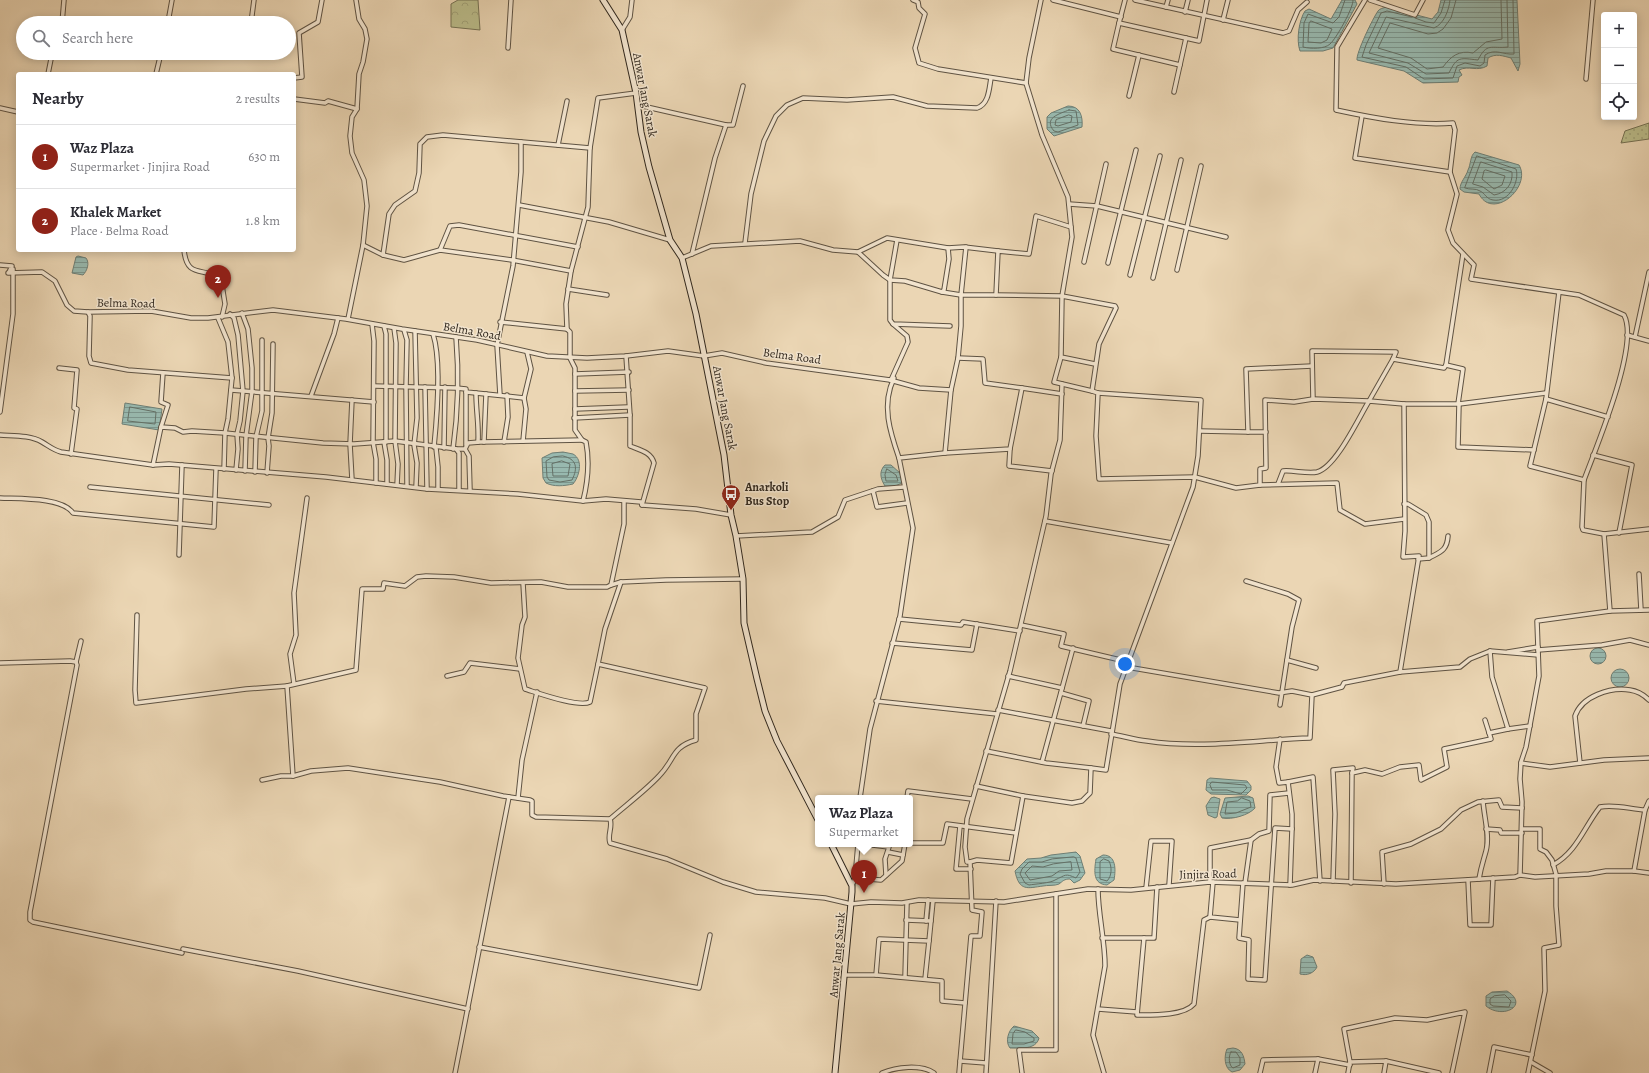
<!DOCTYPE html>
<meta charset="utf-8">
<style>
body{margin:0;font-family:Alegreya,serif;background:#f2f2f3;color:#2b2b33}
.controls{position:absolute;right:12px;top:12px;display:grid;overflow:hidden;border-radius:4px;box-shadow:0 2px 10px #0003}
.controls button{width:36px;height:36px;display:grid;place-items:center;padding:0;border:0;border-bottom:1px solid #e1e1e2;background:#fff;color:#2b2b33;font:20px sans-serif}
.you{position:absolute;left:1125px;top:664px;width:14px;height:14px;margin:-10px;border:3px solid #fff;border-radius:50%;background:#1a73e8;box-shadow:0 0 0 6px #1a73e833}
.badge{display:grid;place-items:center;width:26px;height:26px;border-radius:50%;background:#8f2418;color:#fff;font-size:13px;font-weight:700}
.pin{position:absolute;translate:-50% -33px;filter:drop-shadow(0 1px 2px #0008)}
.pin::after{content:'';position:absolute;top:21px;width:14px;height:12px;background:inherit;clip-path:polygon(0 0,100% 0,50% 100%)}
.popup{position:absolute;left:815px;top:795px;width:98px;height:52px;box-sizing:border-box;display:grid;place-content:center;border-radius:4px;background:#fff;filter:drop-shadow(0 1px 3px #0005);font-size:13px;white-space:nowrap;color:#7c7c81}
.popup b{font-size:15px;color:#2b2b33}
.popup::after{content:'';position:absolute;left:50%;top:100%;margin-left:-8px;border:8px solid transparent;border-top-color:#fff}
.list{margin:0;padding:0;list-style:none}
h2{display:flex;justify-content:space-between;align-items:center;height:52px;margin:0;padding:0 16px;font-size:17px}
h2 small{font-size:13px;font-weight:400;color:#7c7c81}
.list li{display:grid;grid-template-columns:26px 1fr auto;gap:12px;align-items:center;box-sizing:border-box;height:64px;padding:0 16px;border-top:1px solid #e1e1e2}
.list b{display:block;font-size:15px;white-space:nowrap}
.list p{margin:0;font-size:13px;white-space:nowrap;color:#7c7c81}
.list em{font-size:13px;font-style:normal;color:#7c7c81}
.icon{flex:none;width:22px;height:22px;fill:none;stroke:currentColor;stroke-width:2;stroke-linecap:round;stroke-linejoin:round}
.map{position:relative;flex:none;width:1649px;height:1073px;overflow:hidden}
.search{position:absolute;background:#fff;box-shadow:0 2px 10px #0003;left:16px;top:16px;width:280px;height:44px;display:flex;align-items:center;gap:10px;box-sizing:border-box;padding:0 14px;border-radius:22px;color:#7c7c81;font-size:15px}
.panel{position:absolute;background:#fff;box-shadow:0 2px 10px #0003;left:16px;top:72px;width:280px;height:180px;border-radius:4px}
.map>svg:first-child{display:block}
.grass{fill:url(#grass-dots);stroke:#767254}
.park{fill:url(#park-crowns);stroke:#767254}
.water{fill:url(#water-rules);stroke:#6e7f75}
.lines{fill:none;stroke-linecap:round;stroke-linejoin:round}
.shore{stroke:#647066;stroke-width:1}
.street-casing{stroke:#5f5343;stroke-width:5.5}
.secondary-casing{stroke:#30271d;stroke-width:7}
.street{stroke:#f2e4ce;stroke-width:3.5}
.secondary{stroke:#f2e4ce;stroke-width:5}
.labels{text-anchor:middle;stroke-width:3;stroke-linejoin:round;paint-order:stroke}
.street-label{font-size:12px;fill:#30271d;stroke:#f2e4ce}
.poi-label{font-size:12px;font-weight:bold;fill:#30271d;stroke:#f2e4ce;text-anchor:start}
</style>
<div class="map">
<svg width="1649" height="1073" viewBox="0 0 1649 1073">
<defs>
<pattern id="grass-dots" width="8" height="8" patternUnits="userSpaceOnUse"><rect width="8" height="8" fill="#bbbd8b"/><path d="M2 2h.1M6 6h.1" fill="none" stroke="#a1a278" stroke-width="1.8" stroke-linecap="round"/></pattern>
<pattern id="park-crowns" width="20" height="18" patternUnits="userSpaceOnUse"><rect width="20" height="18" fill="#bbbd8b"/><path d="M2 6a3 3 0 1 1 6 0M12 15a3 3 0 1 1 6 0" fill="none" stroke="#a1a278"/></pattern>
<pattern id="water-rules" width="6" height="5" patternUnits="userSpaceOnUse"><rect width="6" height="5" fill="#98b9af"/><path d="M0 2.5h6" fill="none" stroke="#7c968e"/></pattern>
</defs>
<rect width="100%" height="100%" fill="#ebd6b4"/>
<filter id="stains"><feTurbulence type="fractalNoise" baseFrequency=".005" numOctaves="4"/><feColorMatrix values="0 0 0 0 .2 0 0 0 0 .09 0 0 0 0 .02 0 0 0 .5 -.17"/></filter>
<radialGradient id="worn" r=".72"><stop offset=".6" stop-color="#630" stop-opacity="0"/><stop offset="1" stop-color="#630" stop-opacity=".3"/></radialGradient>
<!-- grass -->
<path class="grass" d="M1649,123V139L1621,143L1625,131Z"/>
<!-- park -->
<path class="park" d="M458,0H478L480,30L451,27V4Z"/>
<!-- water -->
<g class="water">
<path d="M1342,0H1355L1357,4L1333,48L1323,51H1300C1296,40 1299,20 1305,11L1309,9L1331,19Z"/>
<path d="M1441,0H1517L1520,64L1518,71L1511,58C1503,56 1496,53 1488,58L1487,66C1477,72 1469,65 1459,70L1462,75L1459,77L1458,82L1423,83L1404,71L1357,60C1356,53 1373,18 1378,11C1379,9 1383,8 1386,7L1432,19L1438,12Z"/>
<path d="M1068,106C1080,106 1083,116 1082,127L1054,136L1047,129V117L1051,113Z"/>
<path d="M1475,152L1519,165C1532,187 1493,221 1479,194L1464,192L1460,189C1460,182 1466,177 1468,170C1471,164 1470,156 1475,152Z"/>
<path d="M78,256L86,258C90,263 87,271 83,275L72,273L76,257Z"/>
<path d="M125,403L162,409L159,430L122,424Z"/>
<path d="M563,452C566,453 570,453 573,454C584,460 579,477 573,484C564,486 554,487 546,483L543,478L542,458L552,453Z"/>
<path d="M885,465H891L900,473L902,483L895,486H885C880,478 879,471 885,465Z"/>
<circle cx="1598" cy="656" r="8"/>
<circle cx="1620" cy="678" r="9"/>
<path d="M1210,778L1247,781L1251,786V790L1246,795L1211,794L1206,790L1207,780Z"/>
<path d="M1248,796L1253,798L1255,808C1249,815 1232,820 1222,818L1220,814L1225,798Z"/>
<path d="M1214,797L1220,799L1217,817L1215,818L1208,815L1206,806L1211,798Z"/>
<path d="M1076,852L1080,856L1085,873L1080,880L1074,883L1070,879C1064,879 1063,881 1059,884C1055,886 1047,885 1043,886C1028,888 1019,892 1015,871L1027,859L1041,858L1051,855Z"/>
<path d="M1103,855C1116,855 1116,869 1114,880L1107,885C1093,884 1094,872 1096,859Z"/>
<path d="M1307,955L1313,957L1317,967C1314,973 1307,976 1300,974L1301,959Z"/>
<path d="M1507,991C1530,1005 1503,1020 1486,1006V996L1492,992Z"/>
<path d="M1014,1026L1032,1031L1039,1038C1036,1050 1020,1048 1010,1048C1005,1042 1008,1031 1014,1026Z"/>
<path d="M1233,1048C1242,1049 1244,1056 1245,1064L1240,1070L1232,1072C1224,1068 1224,1056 1227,1049Z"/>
</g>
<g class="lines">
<!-- shore -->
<g class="shore">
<path d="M1345,0L1339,17L1333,23L1308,14L1304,23L1303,47C1311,49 1325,49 1330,44C1336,39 1354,7 1353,0"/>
<path d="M1450,0C1449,10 1444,24 1434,28L1386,17L1369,53L1408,63L1426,74L1449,73C1457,56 1460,58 1478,60C1487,42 1491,49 1508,47L1507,0"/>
<path d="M1456,0L1451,18L1443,29L1437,33L1428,34L1390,23L1378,48L1411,58L1427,69L1443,67C1451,56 1459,50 1473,53L1486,42L1502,39L1501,0"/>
<path d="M1412,17L1387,11L1381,13L1366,45L1362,57L1406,67L1424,79L1453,78L1457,66L1465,63L1480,66L1484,63L1485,55C1495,48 1503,55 1514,54L1513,0"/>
<path d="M1415,18L1426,22L1434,23L1441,13L1445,0"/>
<path d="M1311,21L1332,29L1327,40L1321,43L1308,42L1309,24Z"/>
<path d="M1069,110L1076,111L1078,125L1058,132L1054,131C1043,118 1059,114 1069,110Z"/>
<path d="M1069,115L1072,116L1071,122L1058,126L1055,125L1056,120Z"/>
<path d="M1477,156L1516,169C1520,181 1509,203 1493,200C1486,199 1485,193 1480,191C1476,188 1470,190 1465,188Z"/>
<path d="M1481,162L1512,172C1513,184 1506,193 1494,195L1483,187L1473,184Z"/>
<path d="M1486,170L1505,176L1502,185L1494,189L1482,179L1484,171Z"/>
<path d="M130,407L156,412L155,424L128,421Z"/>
<path d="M563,456C577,459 578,468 572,480L560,482L549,480L547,477L546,461L553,457Z"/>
<path d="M562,461L570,464L568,476H553L552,464Z"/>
<path d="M887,469L896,475L898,481H886L885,475Z"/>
<path d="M1212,782L1245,785L1247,788L1241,794L1227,790H1212L1210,785Z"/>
<path d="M1242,798L1250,801L1251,807L1236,813L1225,814L1227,802L1237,801Z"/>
<path d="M1074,857L1076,858L1080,872L1076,878C1065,873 1066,875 1055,880C1051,883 1035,884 1029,885L1025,883L1020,874L1022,869L1029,862H1042L1052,859Z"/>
<path d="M1104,859L1109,861C1112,867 1112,876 1107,881L1100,879V862Z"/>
<path d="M1071,862L1072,870L1059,871L1052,876L1030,880L1025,873L1032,866L1043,867L1053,864Z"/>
<path d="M1505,995L1511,1001L1509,1007L1493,1006L1490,1004V999L1494,996Z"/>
<path d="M1016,1030L1025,1032L1034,1038V1041L1024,1044H1012L1013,1034Z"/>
<path d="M1231,1052H1236L1240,1058V1065L1233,1068C1229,1066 1228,1056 1231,1052Z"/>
</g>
<defs>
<g id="street">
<path d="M913,0L918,2L919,8L925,14L915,48L919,63L938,69L1026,83"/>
<path d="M1053,0L1121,17"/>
<path d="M1125,0L1119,23L1199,41L1207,0"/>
<path d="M1135,0L1283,33L1289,31L1298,10L1307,2"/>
<path d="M1365,0L1337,47L1336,110C1373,118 1415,126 1453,123L1455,130L1450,172L1457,194L1448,230L1453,243L1474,265L1471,279L1579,295L1624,315C1640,345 1596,447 1584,480L1530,466L1546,399L1608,417"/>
<path d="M1370,0L1415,15L1423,0"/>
<path d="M1166,7L1168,0"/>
<path d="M1185,12L1188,0"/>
<path d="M1223,20L1228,0"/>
<path d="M168,21L200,23"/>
<path d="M168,22L172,0"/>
<path d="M62,23L64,0"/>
<path d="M251,23L254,0"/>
<path d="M1119,23L1113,49L1180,65"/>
<path d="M622,30L630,17L632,0"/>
<path d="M508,48L511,0"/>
<path d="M91,53H98"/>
<path d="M48,74L51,59L56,53"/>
<path d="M156,74L161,53"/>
<path d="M294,78L302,77L299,33L318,22L322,0"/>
<path d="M1586,79L1593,0"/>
<path d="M1174,92L1186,38"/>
<path d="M1129,96L1139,55"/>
<path d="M294,99L325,103L328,101L357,109"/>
<path d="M638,105L726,125"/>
<path d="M0,108L18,112"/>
<path d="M1362,116L1355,158L1450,172"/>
<path d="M558,145L567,101"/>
<path d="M1069,204L1097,206L1226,237"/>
<path d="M519,205L609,222L670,240"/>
<path d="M897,240L890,280V320L893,324L950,326"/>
<path d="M745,243L751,194L764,141L776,116L787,105L803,98L847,100L893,97L927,106L977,108C989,104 989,89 991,78"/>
<path d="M363,245L383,255L389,214L395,205L415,191L419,173L420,144L427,137L443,135L590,148"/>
<path d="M184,250C187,280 204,266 221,279L225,304L222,317"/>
<path d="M440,250L450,226L459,225L578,247"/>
<path d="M858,252L887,238L948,248L964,247L998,251"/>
<path d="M692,254L715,158L726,125H733L743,86"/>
<path d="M383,255L404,260L440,250L512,260L571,271"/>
<path d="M682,258L711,246L800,241L833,250L858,252L883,275L890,280L905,281L942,292L944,290L949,259L948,248"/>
<path d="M1084,262L1106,164"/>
<path d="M1108,263L1136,150"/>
<path d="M0,265L12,266L10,270"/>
<path d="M1177,270L1201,166"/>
<path d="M8,273L42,272L55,281L67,305L74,311L88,312L151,311L191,318H208L273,310L346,319L402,329L477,340L547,356L587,358L626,356L668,351L704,356L722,353L766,363L890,380L919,388L951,390"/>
<path d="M1130,275L1160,156"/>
<path d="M1153,278L1181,160"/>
<path d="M568,289L607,295"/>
<path d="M942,292L961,295H996L998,251L1029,254L1036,216L1071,227L1068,197L1042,135L1026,83L1029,58L1041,0"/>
<path d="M996,295L1062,296L1072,237L1071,227"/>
<path d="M88,312L90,316L89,356L91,363L128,370L232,378"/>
<path d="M242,313L248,329L252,368V391L246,436L245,471"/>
<path d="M230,314L234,318L238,335L243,391L240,421L237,434L238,449L236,470"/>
<path d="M218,318L228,342L232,378L228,419L225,433L224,469"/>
<path d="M348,319L363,245L367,206L364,180L352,153L350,136L352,117L357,109L359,74L363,62L367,39L365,29L359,19L356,0"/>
<path d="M500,322L567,329"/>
<path d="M372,324L374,341L373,442L376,459V483"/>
<path d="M384,326L386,334V442"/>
<path d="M394,328L396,343L395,441L398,464L397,485"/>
<path d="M404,330L407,340L406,387"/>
<path d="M415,331L417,418L414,445L417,463L416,487"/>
<path d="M433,334C442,362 437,417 434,447"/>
<path d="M1627,335L1649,341"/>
<path d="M1635,337L1649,272"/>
<path d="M626,356L630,415V446C640,450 651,452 654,463L642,505"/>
<path d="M1061,357L1054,382L1092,391"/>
<path d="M1095,364L1061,357L1062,296L1115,306L1116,308L1099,344L1092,391L1098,393L1096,436L1099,479L1195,477L1236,488L1260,485V469L1266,468L1265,400L1294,402L1313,399L1369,401L1393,359L1444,368L1446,365L1463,254"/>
<path d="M59,368L77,370L74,408L77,409L71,454"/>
<path d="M575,374L629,372"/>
<path d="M890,380L894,378C881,405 890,432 899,458"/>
<path d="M891,380L908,342L907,336L893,324"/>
<path d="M374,386L456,388L466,389V392L524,398"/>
<path d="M406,387L407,486"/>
<path d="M425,387L427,489"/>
<path d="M1022,388L1062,394"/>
<path d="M231,390L374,402"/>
<path d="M575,391L629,390"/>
<path d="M476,393C476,411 479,424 478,442"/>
<path d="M500,395L497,345L513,266L521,172V142"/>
<path d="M311,396L334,334L338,318"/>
<path d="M1313,399L1312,351L1396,352L1393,359"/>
<path d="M1546,399L1559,292"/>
<path d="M352,400L350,444L352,480"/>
<path d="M1459,404L1458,447L1534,450"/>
<path d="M1459,404L1546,393"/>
<path d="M575,409L628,407"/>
<path d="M0,412L13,314V269L9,272"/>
<path d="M574,418L630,415"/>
<path d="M161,427L168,405L161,402L163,373"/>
<path d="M1200,431L1248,432"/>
<path d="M1266,432H1248L1246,369L1312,366"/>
<path d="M0,435C13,436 30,435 42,442C49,446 53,450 61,452L153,465L169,464L326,477L427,489L518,494L583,501L606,499L641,502L642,505L696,509L731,515"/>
<path d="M523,441L526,409L524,398L531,369L527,352"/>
<path d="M384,442L387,460V484"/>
<path d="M484,442L486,394"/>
<path d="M504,442L508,417L507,395"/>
<path d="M466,445V392"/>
<path d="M436,448L438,467V489"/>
<path d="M444,448L445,387"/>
<path d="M453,449C458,413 459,373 456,337"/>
<path d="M456,449L459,453V490"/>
<path d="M465,449L469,456L470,490"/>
<path d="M1010,449L1009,466L1052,471"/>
<path d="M945,453L951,390L958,358L961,326V295L966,247"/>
<path d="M1593,455L1632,465L1619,533"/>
<path d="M153,465L161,427L175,428L183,432L192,431L225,433L323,443L354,444L395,441L457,449H465L468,443L480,442L582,440"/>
<path d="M255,472L256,437L262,411V340"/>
<path d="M267,473L269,446L268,438L272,413L273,344"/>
<path d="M1584,480L1582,527L1583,530L1604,534L1649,529"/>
<path d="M1278,484L1283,471C1293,470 1307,474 1317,472C1336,467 1358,419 1369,401L1404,404H1458L1463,369L1446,365"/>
<path d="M1260,485L1337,483L1340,510L1365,524L1404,519"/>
<path d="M90,487L269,505"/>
<path d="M873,491L877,507L907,503"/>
<path d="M0,498C18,499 62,497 73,513L214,527L216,469"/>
<path d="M583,501C588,481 590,463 586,442L582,440L575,430V368L570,358V332L567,329L566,304L571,271L588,207L590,148L598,98L636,93"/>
<path d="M1404,504H1408L1426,515L1429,522V558L1418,559"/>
<path d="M1045,521L1172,543"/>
<path d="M736,536L812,532L838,517L845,500L878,489L904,487"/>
<path d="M179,555L182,465"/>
<path d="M1429,558C1440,552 1447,551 1448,536"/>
<path d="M1639,574L1641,610"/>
<path d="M1246,581L1288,594L1299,600L1292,627L1280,705"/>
<path d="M523,583L525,617L522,625L518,658L525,689C538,693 579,708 590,702L598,664"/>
<path d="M611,585L621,582L666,580L743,579"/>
<path d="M1610,611L1649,610"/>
<path d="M137,615L135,690L136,703L246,689L287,686"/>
<path d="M899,619L961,625L963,622L1020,631"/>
<path d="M1021,625L1064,634L1061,646L1129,662"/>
<path d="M892,643L972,650L977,624"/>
<path d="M1538,650L1602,645L1630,640L1649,645"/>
<path d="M1490,651L1492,677L1508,729"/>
<path d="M1508,652L1538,647"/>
<path d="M1287,660L1316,668"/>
<path d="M76,662L81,641"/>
<path d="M0,663L70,661L76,662L77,665L30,912V920L33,922L182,953"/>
<path d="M1400,672L1460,667L1470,659L1490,651L1538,655"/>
<path d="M447,676L464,672L470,663L520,669"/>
<path d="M1008,676L1062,688"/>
<path d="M294,684L290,654L296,635L294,593L307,498"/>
<path d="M1061,693L1089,701L1083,726"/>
<path d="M1312,695L1342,687L1344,683L1400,672L1419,556L1403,557L1405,531L1404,404"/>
<path d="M876,701L997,714"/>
<path d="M998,710L1111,731"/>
<path d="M1489,733L1508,729L1530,726"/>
<path d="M1111,734C1123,736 1135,740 1147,741C1200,749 1256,740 1310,738L1312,695L1292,691L1279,693L1127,667"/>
<path d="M986,751L1046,763L1091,768"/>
<path d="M1042,762L1073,648"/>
<path d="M1521,763L1550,767L1604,760L1649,758"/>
<path d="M1580,763L1575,716C1582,696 1610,687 1630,690C1637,691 1644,695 1649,700"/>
<path d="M293,776L287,686L356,670L362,589H383L384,583L405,586L417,577L426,576L454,577L491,583L541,582L568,587H607L611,585L624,524V501"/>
<path d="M262,780L281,776H293L311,771L348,768L440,782L503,796L530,800L532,801V815L536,817L610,819C613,827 607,835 610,843L667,859L723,882L756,892L825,898L851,904L871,902L902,903L919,900L1004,902L1088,889L1131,890L1210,882L1292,885L1314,880L1396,884L1515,877L1520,875L1522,802L1520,779L1521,762L1526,747L1539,676L1537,621L1610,611L1604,534"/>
<path d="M1288,782L1313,777L1320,881"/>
<path d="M976,786L1023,796"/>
<path d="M518,798L522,760L537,692"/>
<path d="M860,798L870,729L900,616L913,528L899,458L945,453L1010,449L1022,388L985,383L983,359L958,358"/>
<path d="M907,798L908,791L972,799"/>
<path d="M610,819C626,805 645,791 659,776C675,760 671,747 696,740V714L705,688L598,664L605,629L621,582"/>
<path d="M960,826L956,869H971"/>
<path d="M1486,829L1500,830L1501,833H1522"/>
<path d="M1522,829H1540V849L1546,852L1552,860L1556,874V906L1559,945L1544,948L1545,991L1528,1073"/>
<path d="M1251,840L1259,834L1269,831L1270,795L1289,793"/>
<path d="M910,843H943L947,824L1016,833"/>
<path d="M864,844L889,847L885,859L886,875"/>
<path d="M888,852L903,855"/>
<path d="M970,862H967L965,847L967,819L1010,671L1046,516L1051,474L1060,440L1062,384"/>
<path d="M1553,865C1577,852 1584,827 1600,807C1614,804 1630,809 1645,810"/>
<path d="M1634,871L1649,873"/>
<path d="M1520,875L1535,877L1589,874L1606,871H1634L1645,810L1649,801"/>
<path d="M855,878L881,880L902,861L905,844"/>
<path d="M1479,879C1481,867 1483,862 1486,851C1490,836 1484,817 1483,801"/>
<path d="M1468,880L1470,925H1491L1493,878"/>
<path d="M1333,881L1335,814L1333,770L1353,768L1352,773"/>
<path d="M1210,882V848L1251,840L1245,883"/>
<path d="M1213,882L1210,917L1240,920"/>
<path d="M1243,883L1239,938L1249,940L1248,979L1265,980L1275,828L1292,829V814L1288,782L1279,783L1276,767L1280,739"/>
<path d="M1351,883L1352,773L1365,770L1382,774L1400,767L1419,765L1421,780L1447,767L1444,749L1491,739L1485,720"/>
<path d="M1384,884L1382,852L1411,844L1441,829L1461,810L1478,802L1499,800L1502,807L1522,808"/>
<path d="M1290,885L1292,829"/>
<path d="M852,886L855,878L858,844"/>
<path d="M1146,888L1151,841H1172L1169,885"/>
<path d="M1098,889C1098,914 1105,940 1105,966L1093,1035L1104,1073"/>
<path d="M906,920L931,921"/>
<path d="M926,921L928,900"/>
<path d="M1102,938H1144L1137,1015C1152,1015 1184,1016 1194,1004L1204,920L1210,917"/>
<path d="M1144,938H1154L1157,887"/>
<path d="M929,941L933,901"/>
<path d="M479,947L699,988L710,935"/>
<path d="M183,949L298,971L468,1009"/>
<path d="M845,975H876L942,981V1001L965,1003"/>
<path d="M876,975L879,939L929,941L925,979"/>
<path d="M905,977L907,903"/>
<path d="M1098,1009L1137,1012"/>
<path d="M960,1061L986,1063"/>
<path d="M1350,1062L1344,1029L1395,1018L1427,1020L1465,1012L1452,1073"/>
<path d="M1531,1062L1550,1073"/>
<path d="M455,1073L509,797"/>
<path d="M882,1073C896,1067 921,1064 934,1073"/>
<path d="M959,1073L971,936H980L982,912L972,910L970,862L977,860L1011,863L1023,796L1072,803L1082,801L1090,793L1091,768L1106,770L1120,684L1193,487L1198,456L1201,400L1098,393"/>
<path d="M986,1073L996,901"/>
<path d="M1022,1073L1019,1050H1056V894"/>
<path d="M1260,1073L1263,1060L1318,1059"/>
<path d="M1315,1073L1318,1059L1350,1065"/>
<path d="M1348,1073L1350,1062L1386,1061L1439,1073"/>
<path d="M1384,1073L1386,1061"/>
<path d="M1489,1073L1494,1047L1532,1055"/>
</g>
<g id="secondary">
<path d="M603,0L622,30L636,93L641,132L649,167L670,240L682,258L696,314L724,455L731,515L736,536L743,579L744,623L757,679L765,711L777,741L818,820"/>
<path d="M831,844L852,886V892L835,1073"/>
</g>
</defs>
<!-- street casing -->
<use href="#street" class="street-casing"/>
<!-- secondary casing -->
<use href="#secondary" class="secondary-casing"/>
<!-- street -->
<use href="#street" class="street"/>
<!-- secondary -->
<use href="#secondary" class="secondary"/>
</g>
<!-- icons -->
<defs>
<symbol id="bus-pin" viewBox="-11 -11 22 30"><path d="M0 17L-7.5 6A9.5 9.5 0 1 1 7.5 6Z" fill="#8f2418" stroke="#f2e4ce"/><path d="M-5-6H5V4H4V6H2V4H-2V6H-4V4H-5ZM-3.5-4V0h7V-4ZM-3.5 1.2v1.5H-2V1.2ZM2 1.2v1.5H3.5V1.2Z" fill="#fff"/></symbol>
</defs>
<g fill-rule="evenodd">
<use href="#bus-pin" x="720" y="483" width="22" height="30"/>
</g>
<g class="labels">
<!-- street labels -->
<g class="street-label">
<text transform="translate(645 95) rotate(79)" y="4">Anwar Jang Sarak</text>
<text transform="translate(126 303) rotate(1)" y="4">Belma Road</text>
<text transform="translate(472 331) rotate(10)" y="4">Belma Road</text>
<text transform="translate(792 356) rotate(8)" y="4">Belma Road</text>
<text transform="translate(725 408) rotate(79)" y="4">Anwar Jang Sarak</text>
<text transform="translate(1208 874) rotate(-1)" y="4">Jinjira Road</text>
<text transform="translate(837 955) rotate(-85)" y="4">Anwar Jang Sarak</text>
</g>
<!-- poi labels -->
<g class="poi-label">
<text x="745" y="491">Anarkoli<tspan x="745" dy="14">Bus Stop</tspan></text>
</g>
</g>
<rect width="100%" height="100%" filter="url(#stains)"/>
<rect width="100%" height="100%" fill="url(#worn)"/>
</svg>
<div class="controls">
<button>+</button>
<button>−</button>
<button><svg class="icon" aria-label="locate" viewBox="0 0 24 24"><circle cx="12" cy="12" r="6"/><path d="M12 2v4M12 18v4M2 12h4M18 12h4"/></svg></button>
</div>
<div class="you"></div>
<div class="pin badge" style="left:864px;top:893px">1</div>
<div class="popup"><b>Waz Plaza</b>Supermarket</div>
<div class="pin badge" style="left:218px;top:298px">2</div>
<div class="search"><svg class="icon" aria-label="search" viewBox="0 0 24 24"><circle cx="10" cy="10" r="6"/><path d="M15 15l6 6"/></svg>Search here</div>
<section class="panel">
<h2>Nearby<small>2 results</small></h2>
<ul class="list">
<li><span class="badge">1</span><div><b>Waz Plaza</b><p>Supermarket · Jinjira Road</p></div><em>630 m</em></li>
<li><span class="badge">2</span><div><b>Khalek Market</b><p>Place · Belma Road</p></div><em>1.8 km</em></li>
</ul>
</section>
</div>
